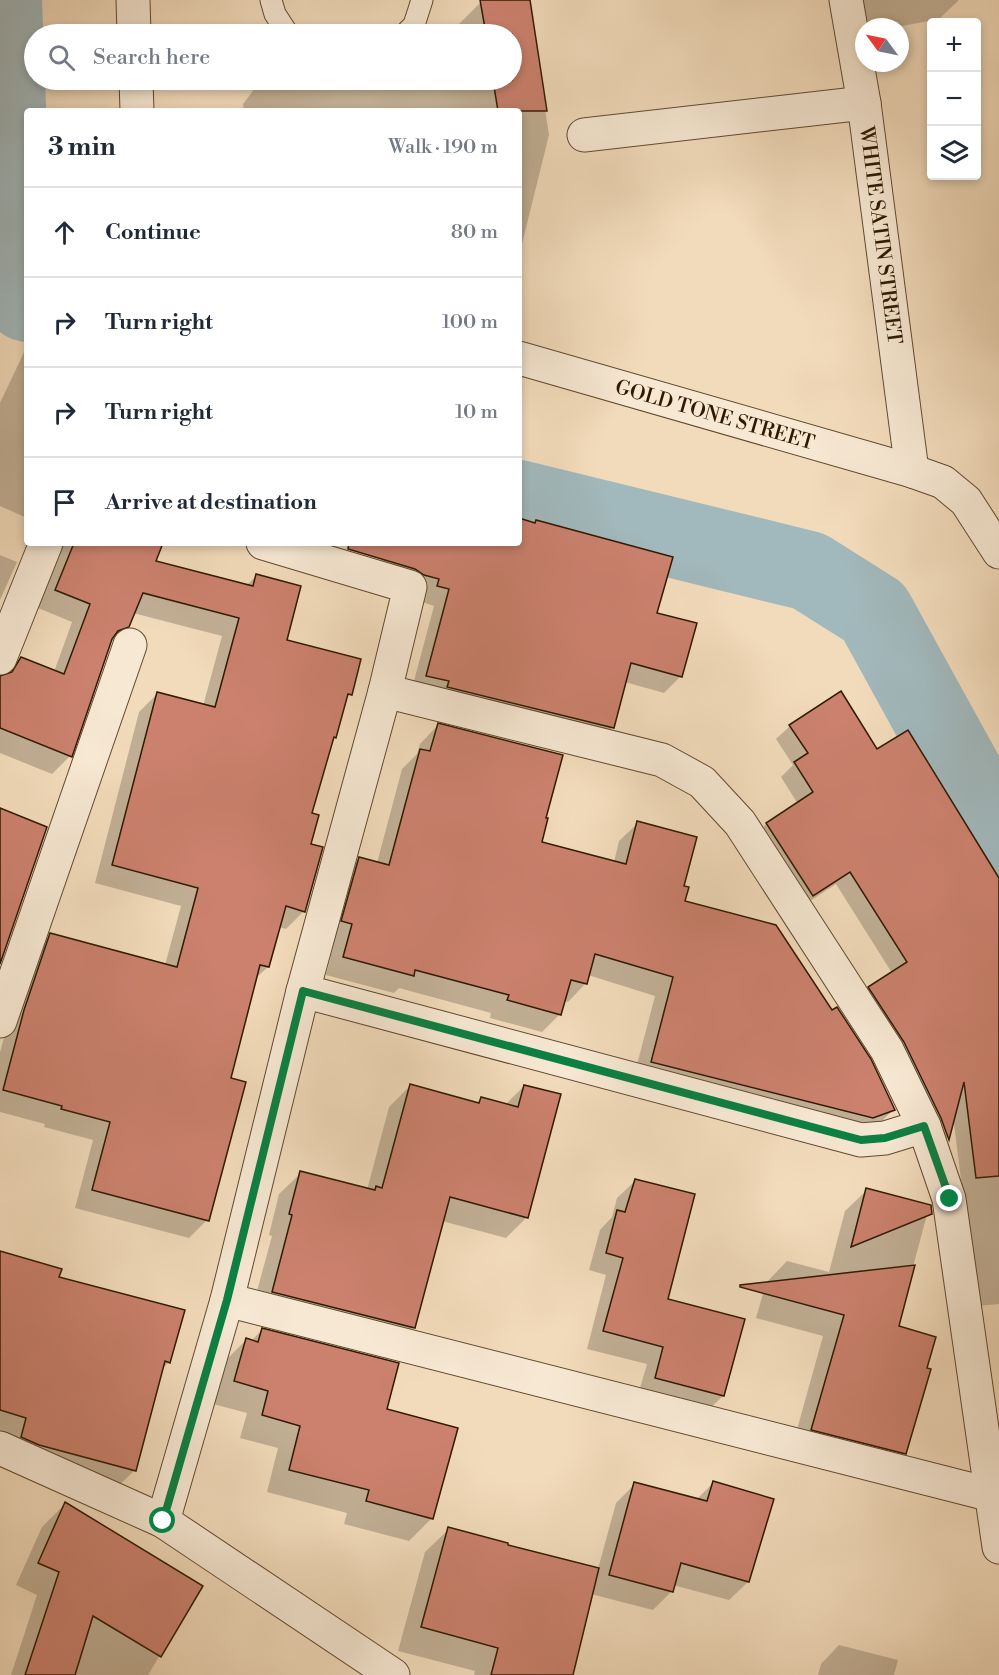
<!DOCTYPE html>
<meta charset="utf-8">
<style>
body{margin:0;font-family:"Libre Bodoni",serif;background:#f2f2f3;color:#1f2937}
.controls{position:absolute;right:18px;top:18px;display:grid;overflow:hidden;border-radius:6px;box-shadow:0 3px 9px #0003}
.controls button{width:54px;height:54px;display:grid;place-items:center;padding:0;border:0;border-bottom:2px solid #e0e1e3;background:#fff;color:#1f2937;font:30px sans-serif}
.compass{position:absolute;left:855px;top:18px;width:54px;height:54px;border-radius:50%;background:#fff;box-shadow:0 3px 9px #0003;rotate:303deg}
.stop{position:absolute;width:18px;height:18px;margin:-14px;border:4px solid #0b8043;border-radius:50%;background:#fff}
.stop.end{background:#0b8043;border-color:#fff;box-shadow:0 2px 6px #0008}
.list{margin:0;padding:0;list-style:none}
h2{display:flex;justify-content:space-between;align-items:center;height:78px;margin:0;padding:0 24px;font-size:26px}
h2 small{font-size:20px;font-weight:400;color:#747a83}
.list li{display:grid;grid-template-columns:39px 1fr auto;gap:18px;align-items:center;box-sizing:border-box;height:90px;padding:0 24px;border-top:2px solid #e0e1e3}
.list b{display:block;font-size:22px;white-space:nowrap}
.list em{font-size:20px;font-style:normal;color:#747a83}
.icon{flex:none;width:33px;height:33px;fill:none;stroke:currentColor;stroke-width:2;stroke-linecap:round;stroke-linejoin:round}
.map{position:relative;flex:none;width:999px;height:1675px;overflow:hidden}
.search{position:absolute;background:#fff;box-shadow:0 3px 9px #0003;left:24px;top:24px;width:498px;height:66px;display:flex;align-items:center;gap:15px;box-sizing:border-box;padding:0 21px;border-radius:33px;color:#747a83;font-size:22px}
.panel{position:absolute;background:#fff;box-shadow:0 3px 9px #0003;left:24px;top:108px;width:498px;height:438px;border-radius:6px}
.map>svg:first-child{display:block}
.shadow{fill:#0003}
.lines{fill:none;stroke-linecap:round;stroke-linejoin:round}
.river{stroke:#a1b8bc;stroke-width:80}
.building{fill:#cb816e;stroke:#2f1a00;stroke-width:1.5}
.service-casing{stroke:#604a2f;stroke-width:23}
.minor-casing{stroke:#604a2f;stroke-width:35}
.service{stroke:#f7e8d3;stroke-width:21}
.minor{stroke:#f7e8d3;stroke-width:33}
.route{stroke:#0b8043;stroke-width:8}
.labels{text-anchor:middle;stroke-width:4.5;stroke-linejoin:round;paint-order:stroke}
.street-label{font-size:20px;fill:#2f1a00;stroke:#f7e8d3}
</style>
<div class="map">
<svg width="999" height="1675" viewBox="0 0 999 1675">
<rect width="100%" height="100%" fill="#f2dbbb"/>
<filter id="stains"><feTurbulence type="fractalNoise" baseFrequency=".00333" numOctaves="4"/><feColorMatrix values="0 0 0 0 .2 0 0 0 0 .09 0 0 0 0 .02 0 0 0 .5 -.17"/></filter>
<radialGradient id="worn" r=".72"><stop offset=".6" stop-color="#630" stop-opacity="0"/><stop offset="1" stop-color="#630" stop-opacity=".3"/></radialGradient>
<!-- shadow -->
<g class="shadow">
<path d="M491,0H528L549,135L519,256V111H244L243,104L261,80H512V34H458L457,26L481,2Z"/>
<path d="M859,0H958V1L939,19L897,27H864Z"/>
<path d="M27,346V518L0,506V403Z"/>
<path d="M519,520L534,524L537,521L655,614L681,676L664,693L625,682L613,727L596,744L411,692L434,606L422,602L377,579L387,543H519Z"/>
<path d="M64,543H156L154,562L246,586L257,575L285,641L350,694L345,700L335,737L331,740L310,814L304,911L286,929L279,927L268,967L255,979L229,1079L207,1220L189,1238L75,1208L93,1140L44,1127L45,1124L0,1112V1052L6,1030L33,953L51,935L165,965L181,906L95,883L139,712L157,694L203,706L222,636L133,613L128,626L109,644L70,756L52,774L0,753V678L21,659L54,672L72,622L38,608Z"/>
<path d="M0,555L17,562L0,600Z"/>
<path d="M438,725L544,819L540,843L614,862L619,841L638,823L682,887L683,902L893,1110L875,1128L633,1080L655,996L588,975L586,983L568,1002L564,1001L560,1014L542,1032L490,1018L491,1013L399,988L394,993L326,975L334,943L324,940L341,877L360,858L377,863L402,769L417,754L420,744Z"/>
<path d="M790,726L877,751L999,883V1304L977,1306L953,1116L947,1139L935,1152L855,1002L869,988L892,973L836,884L798,909L753,838L766,824L798,804L781,777L793,765L776,739Z"/>
<path d="M410,1086L476,1104L481,1099L505,1105L524,1086L527,1217L506,1238L442,1221L414,1327L392,1348L251,1313L272,1236L269,1235L279,1194L301,1173L367,1190L389,1107Z"/>
<path d="M635,1181L666,1300L723,1396L705,1413L638,1395L647,1364L587,1349L606,1275L589,1270L600,1230L612,1217L617,1198Z"/>
<path d="M867,1190L929,1207L897,1327L905,1453L883,1474L791,1451L823,1336L756,1318L766,1283L787,1261L829,1272L845,1211Z"/>
<path d="M0,1253L57,1278L169,1362L162,1369L135,1470L113,1491L0,1437Z"/>
<path d="M262,1330L385,1410L456,1429L431,1519L409,1541L344,1524L347,1513L267,1492L278,1448L240,1438L247,1413L213,1404L223,1363L246,1340L251,1341Z"/>
<path d="M713,1483L748,1582L729,1600L673,1585L672,1591L653,1610L591,1594L571,1675H474L475,1671L398,1651L425,1552L449,1529L506,1546L598,1569L616,1503L635,1484L696,1500Z"/>
<path d="M65,1504L201,1587L148,1675H11L37,1595L16,1585L42,1527Z"/>
<path d="M839,1645L898,1660L894,1675H818L821,1664Z"/>
</g>
<g class="lines">
<!-- river -->
<g class="river">
<path d="M2,0L13,293L27,302"/>
<path d="M519,500L809,571L874,612L999,839"/>
</g>
</g>
<!-- building -->
<g class="building">
<path d="M480,0H530L547,111H498L493,80H512V34H486Z"/>
<path d="M519,518L535,523L536,520L673,557L657,613L697,623L682,677L631,663L614,728L447,687L449,681L426,676L449,589L437,586L439,579L424,575L415,569L348,549L349,543H519Z"/>
<path d="M74,543H163L156,561L253,586L256,574L301,586L287,640L361,659L352,695L348,694L336,738L334,737L312,813L319,815L311,844L323,847L305,912L286,906L269,967L260,965L231,1078L246,1082L209,1221L92,1190L110,1122L61,1109L62,1106L3,1090L24,1010L50,933L177,967L198,888L112,865L157,692L215,707L239,618L143,593L129,627L118,631L112,639L72,757L0,728V676L12,672L21,657L64,674L90,604L55,590Z"/>
<path d="M841,691L877,749L908,730L999,878V1176L976,1178L964,1082L949,1140L941,1118L904,1042L868,987L907,962L850,872L813,896L766,823L813,792L794,762L808,753L789,725Z"/>
<path d="M438,723L563,755L546,818H548L542,842L626,864L637,821L697,837L684,886L689,887L685,901L776,925L832,1010L837,1007L871,1059L895,1110L873,1118L651,1062L673,977L595,954L587,984L571,980L561,1015L507,1000L509,995L415,970L414,976L343,957L352,924L341,921L359,857L389,865L420,749L430,751Z"/>
<path d="M0,808L47,827L0,964Z"/>
<path d="M410,1084L479,1103L481,1097L518,1107L524,1085L561,1094L528,1218L450,1197L415,1328L272,1292L292,1215L289,1214L300,1171L375,1190L376,1186L382,1188Z"/>
<path d="M635,1179L695,1194L668,1299L745,1319L724,1396L655,1378L663,1347L603,1331L623,1258L606,1253L617,1210L625,1212Z"/>
<path d="M866,1188L931,1205L932,1214L851,1247Z"/>
<path d="M0,1251L62,1269L59,1277L185,1310L170,1363L165,1361L136,1471L39,1445L21,1437L26,1418L0,1410Z"/>
<path d="M915,1265L899,1326L936,1337L927,1368L931,1369L906,1454L811,1430L844,1315L740,1287V1285Z"/>
<path d="M262,1328L399,1363L387,1409L458,1428L433,1519L366,1501L369,1490L289,1470L300,1426L262,1415L268,1391L234,1381L246,1338L258,1342Z"/>
<path d="M713,1481L774,1499L749,1582L681,1563L673,1592L609,1575L634,1482L707,1501Z"/>
<path d="M65,1502L203,1586L161,1657L93,1616L75,1675H25L59,1572L38,1563Z"/>
<path d="M448,1527L508,1543V1545L599,1568L573,1675H491L498,1648L421,1627Z"/>
</g>
<g class="lines">
<defs>
<g id="service">
<path d="M271,0L275,14L288,34"/>
<path d="M405,34L414,25L422,0"/>
</g>
<g id="minor">
<path d="M133,0L134,34"/>
<path id="s1" d="M846,0L864,103L912,471"/>
<path d="M136,80L137,111"/>
<path d="M584,135L864,103"/>
<path id="s2" d="M519,358L912,471L943,482L966,501L999,552"/>
<path d="M0,658L46,543"/>
<path d="M385,691L662,760L702,782L740,823L887,1050L924,1126L949,1199L999,1547"/>
<path d="M303,991L861,1140L885,1138L924,1126"/>
<path d="M0,1021L130,645"/>
<path d="M227,1300L992,1495"/>
<path d="M0,1448L163,1521L393,1675"/>
<path d="M163,1521L227,1300L303,991L385,691L410,587L263,543"/>
</g>
</defs>
<!-- service casing -->
<use href="#service" class="service-casing"/>
<!-- minor casing -->
<use href="#minor" class="minor-casing"/>
<!-- service -->
<use href="#service" class="service"/>
<!-- minor -->
<use href="#minor" class="minor"/>
</g>
<g class="lines">
<!-- route -->
<path class="route" d="M163,1521L227,1300L303,991L861,1140L885,1138L924,1126L950,1199"/>
</g>
<g class="labels">
<!-- street labels -->
<g class="street-label">
<text dy="7" stroke="none"><textPath href="#s1" startOffset="238">WHITE SATIN STREET</textPath></text>
<text dy="7" stroke="none"><textPath href="#s2" startOffset="204">GOLD TONE STREET</textPath></text>
</g>
</g>
<rect width="100%" height="100%" filter="url(#stains)"/>
<rect width="100%" height="100%" fill="url(#worn)"/>
</svg>
<div class="controls">
<button>+</button>
<button>−</button>
<button><svg class="icon" aria-label="layers" viewBox="0 0 24 24"><path d="M12 4l9 5-9 5-9-5zM3 14l9 5 9-5"/></svg></button>
</div>
<svg class="compass" viewBox="-18 -18 36 36"><path d="M0-13l5 13h-10z" fill="#e53935"/><path d="M0 13l5-13h-10z" fill="#747a83"/></svg>
<div class="stop" style="left:163px;top:1521px"></div>
<div class="stop end" style="left:950px;top:1199px"></div>
<div class="search"><svg class="icon" aria-label="search" viewBox="0 0 24 24"><circle cx="10" cy="10" r="6"/><path d="M15 15l6 6"/></svg>Search here</div>
<section class="panel">
<h2>3 min<small>Walk · 190 m</small></h2>
<ul class="list">
<li><svg class="icon" aria-label="ahead" viewBox="0 0 24 24"><path d="M12 20V5M6 11l6-6 6 6"/></svg><div><b>Continue</b></div><em>80 m</em></li>
<li><svg class="icon" aria-label="right" viewBox="0 0 24 24"><path d="M7 20v-9h11M14 6l5 5-5 5"/></svg><div><b>Turn right</b></div><em>100 m</em></li>
<li><svg class="icon" aria-label="right" viewBox="0 0 24 24"><path d="M7 20v-9h11M14 6l5 5-5 5"/></svg><div><b>Turn right</b></div><em>10 m</em></li>
<li><svg class="icon" aria-label="arrive" viewBox="0 0 24 24"><path d="M6 21V4h12l-3 4 3 4H6"/></svg><div><b>Arrive at destination</b></div></li>
</ul>
</section>
</div>
